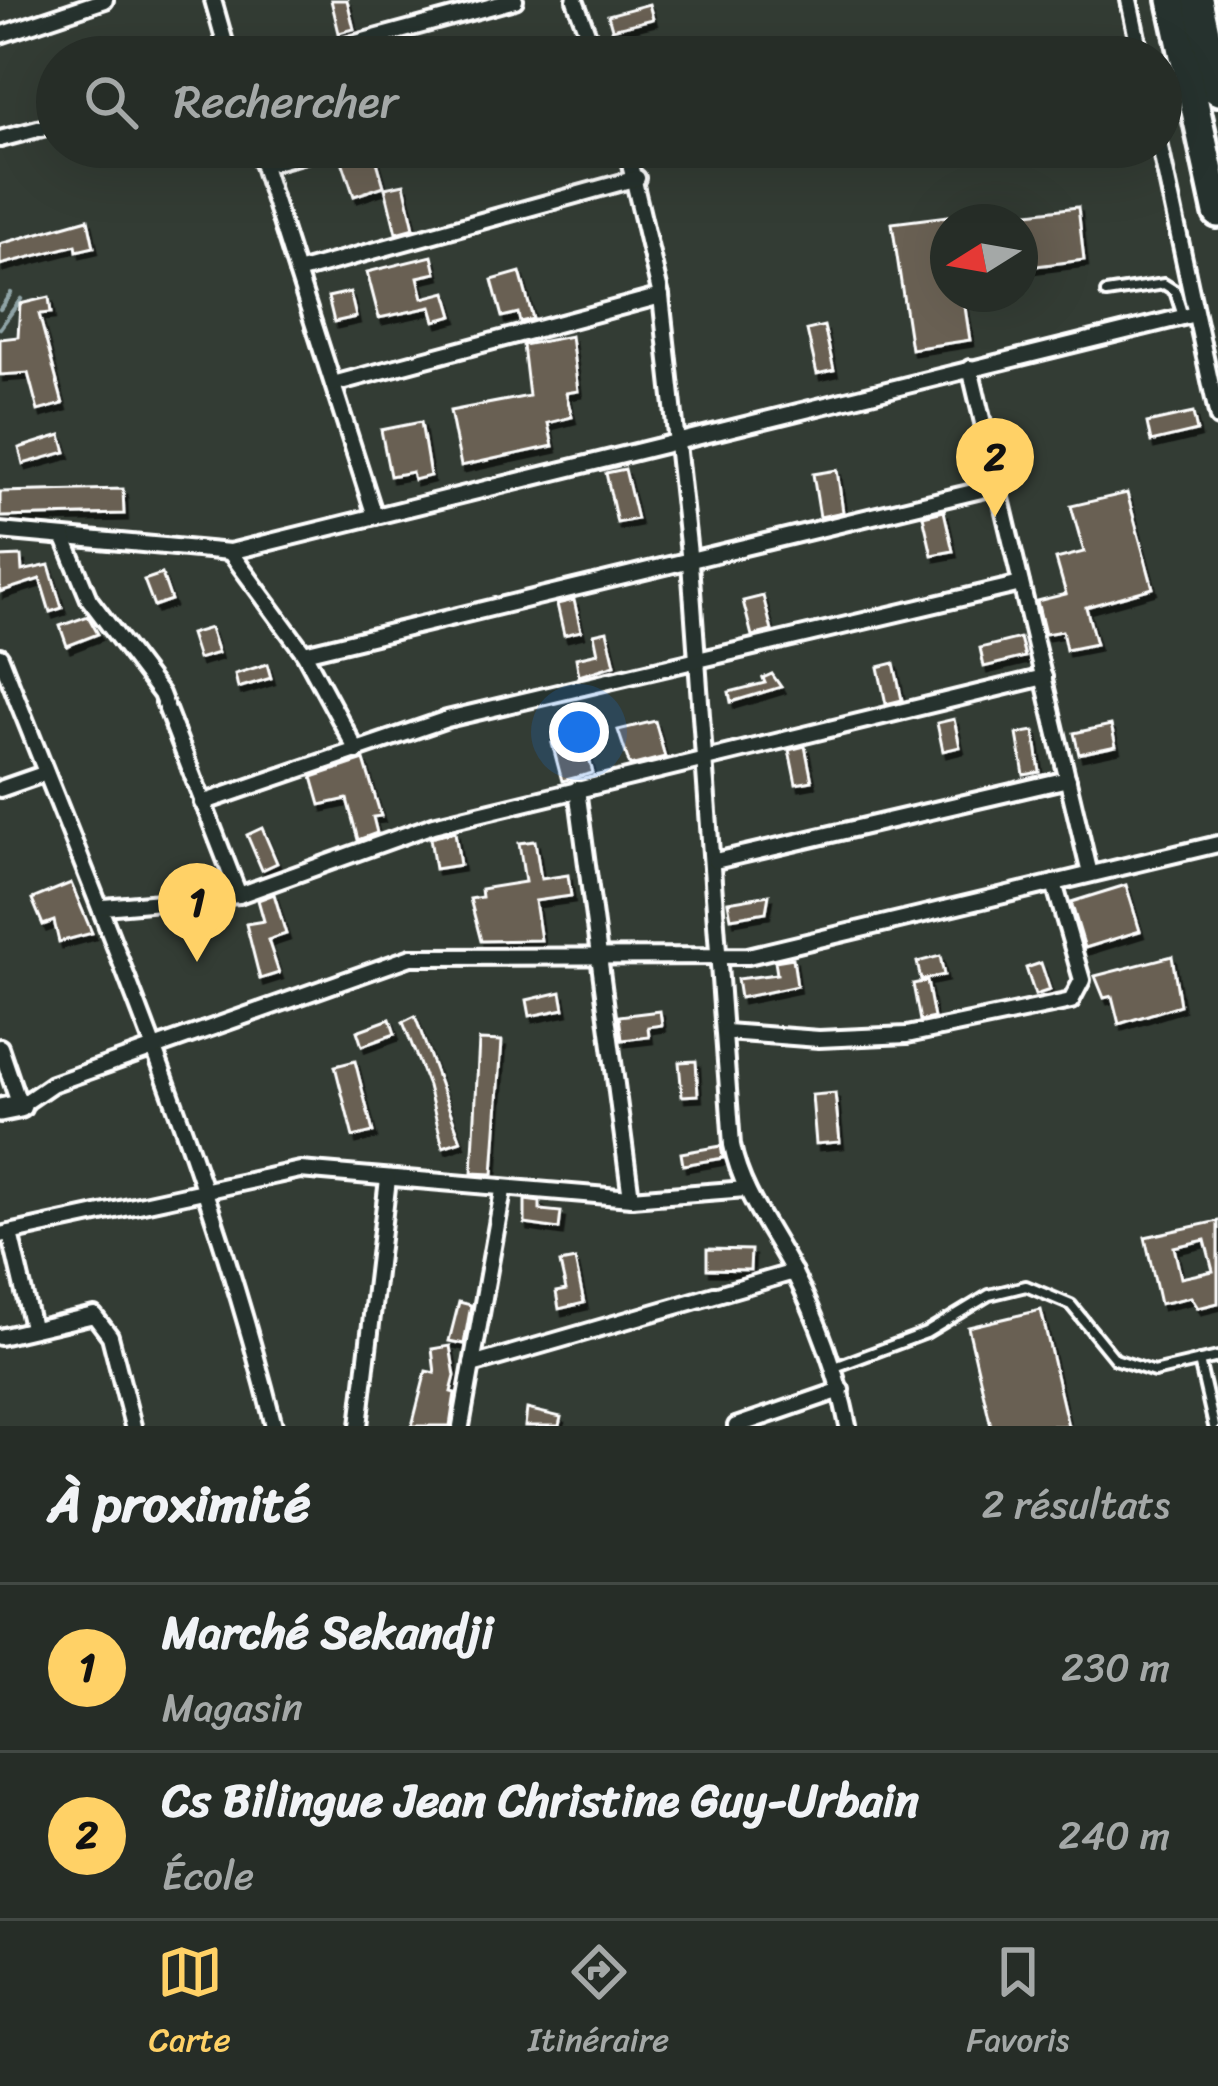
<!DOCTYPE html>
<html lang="fr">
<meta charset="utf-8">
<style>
body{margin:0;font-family:Sriracha,sans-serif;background:#2e352f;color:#f1f3f6}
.compass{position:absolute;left:930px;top:204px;width:108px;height:108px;border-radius:50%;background:#262d27;box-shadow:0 12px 48px #0002;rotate:259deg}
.you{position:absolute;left:579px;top:732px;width:42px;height:42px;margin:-30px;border:9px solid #fff;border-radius:50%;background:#1a73e8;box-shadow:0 0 0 18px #1a73e833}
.badge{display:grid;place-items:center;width:78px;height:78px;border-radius:50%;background:#ffd166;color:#111;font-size:39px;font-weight:700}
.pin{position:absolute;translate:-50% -99px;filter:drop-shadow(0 3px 6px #0008)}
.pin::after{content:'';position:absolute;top:63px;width:42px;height:36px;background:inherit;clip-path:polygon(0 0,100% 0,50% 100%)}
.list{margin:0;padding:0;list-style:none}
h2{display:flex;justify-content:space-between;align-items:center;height:156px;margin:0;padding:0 48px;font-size:51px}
h2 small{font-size:39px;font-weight:400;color:#a4a8a7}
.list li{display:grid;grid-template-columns:78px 1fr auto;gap:36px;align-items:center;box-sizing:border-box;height:168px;padding:0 48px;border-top:3px solid #424944}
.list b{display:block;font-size:45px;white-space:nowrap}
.list p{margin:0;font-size:39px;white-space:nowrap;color:#a4a8a7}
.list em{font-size:39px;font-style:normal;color:#a4a8a7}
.icon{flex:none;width:66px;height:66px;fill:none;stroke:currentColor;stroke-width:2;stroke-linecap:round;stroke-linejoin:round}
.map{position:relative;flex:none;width:1218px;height:1426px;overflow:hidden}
.search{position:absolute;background:#262d27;box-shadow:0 12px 48px #0002;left:36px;right:36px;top:36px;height:132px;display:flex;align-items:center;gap:30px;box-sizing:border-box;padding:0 42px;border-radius:66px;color:#a4a8a7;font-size:45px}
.sheet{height:492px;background:#262d27}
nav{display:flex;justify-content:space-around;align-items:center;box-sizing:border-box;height:168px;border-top:3px solid #424944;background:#262d27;font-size:33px;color:#a4a8a7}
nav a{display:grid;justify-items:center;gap:6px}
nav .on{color:#ffd166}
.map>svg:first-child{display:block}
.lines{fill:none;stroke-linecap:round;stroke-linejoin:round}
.stream{stroke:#8fa3a6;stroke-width:4.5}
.building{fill:#696052;stroke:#fff;stroke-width:3;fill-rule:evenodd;filter:url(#shadow)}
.lane-casing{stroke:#fff;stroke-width:16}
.street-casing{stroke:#fff;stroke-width:22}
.secondary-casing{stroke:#fff;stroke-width:30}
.highway-casing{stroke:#fff;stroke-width:36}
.lane{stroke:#26332d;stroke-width:8}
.street{stroke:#26332d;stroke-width:14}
.secondary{stroke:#26332d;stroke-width:21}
.highway{stroke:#26332d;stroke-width:27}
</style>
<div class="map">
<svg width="1218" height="1426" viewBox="0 0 1218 1426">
<defs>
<filter id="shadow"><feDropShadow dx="3.5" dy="6" stdDeviation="0" flood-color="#0009"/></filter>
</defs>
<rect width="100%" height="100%" fill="#333c34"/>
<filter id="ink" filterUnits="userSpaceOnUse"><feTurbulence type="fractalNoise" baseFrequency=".00833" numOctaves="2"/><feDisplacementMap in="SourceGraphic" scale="24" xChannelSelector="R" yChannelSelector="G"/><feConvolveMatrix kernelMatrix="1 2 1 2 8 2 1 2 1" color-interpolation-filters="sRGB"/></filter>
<g filter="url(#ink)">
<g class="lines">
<!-- stream -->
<g class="stream">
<path d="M0,309L11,293"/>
<path d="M0,328L21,299"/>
</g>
</g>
<!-- building -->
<g class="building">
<path d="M331,0H347L354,29L339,33Z"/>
<path d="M649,4L653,19L612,29L608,15Z"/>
<path d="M374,151L384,186L354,196L341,158Z"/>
<path d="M404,184L414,228L396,233L385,188Z"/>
<path d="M1078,207L1084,260L1020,268V214Z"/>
<path d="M948,216V294H963L970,340L911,349L892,223Z"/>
<path d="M88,219L94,247L77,251L76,245L0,265V244Z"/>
<path d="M432,256L436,273L418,277L423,298L446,292L453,316L435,321L431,307L379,318L367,272Z"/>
<path d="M520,272L533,319L520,322L518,313L502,317L492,280Z"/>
<path d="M350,292L356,317L334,322L328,297Z"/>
<path d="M49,297L51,313L39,314L63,404L38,411L28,373L0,375V339L18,337L20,304Z"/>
<path d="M824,326L834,370L817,374L807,330Z"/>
<path d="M571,336L578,391L566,393L572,417L548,423L553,446L461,466L450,411L529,396L523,345Z"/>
<path d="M1193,413L1197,431L1151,442L1147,423Z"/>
<path d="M421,422L430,476L414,480L412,472L390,476L381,430Z"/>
<path d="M61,435L66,452L23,464L19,448Z"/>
<path d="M625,469L637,519L617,523L606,473Z"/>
<path d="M837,470L843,512L820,517L813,474Z"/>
<path d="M123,489L124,514L0,517V492Z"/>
<path d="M1127,493L1153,588L1086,607L1096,644L1066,650L1062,631L1045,634L1037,601L1066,594L1056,559L1084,552L1071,506Z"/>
<path d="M944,511L953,551L932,555L923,516Z"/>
<path d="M21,556L22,571L49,565L62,608L50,612L40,579L0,592V557Z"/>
<path d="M162,574L171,600L154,606L144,580Z"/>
<path d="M763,596L772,631L752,636L743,601Z"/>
<path d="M574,600L581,631L564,635L557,604Z"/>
<path d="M88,616L98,634L67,646L60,626Z"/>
<path d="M210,628L218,653L198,659L190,634Z"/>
<path d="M607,631L615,665L579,676L576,658L598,653L594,634Z"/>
<path d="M1020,638L1025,657L984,667L980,648Z"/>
<path d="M894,663L902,700L886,704L878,667Z"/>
<path d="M267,664L271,678L238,688L235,674Z"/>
<path d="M772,674L781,687L731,702L729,692L765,683L763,678Z"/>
<path d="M954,719L960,747L943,751L937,723Z"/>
<path d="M655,721L665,757L630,766L618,730Z"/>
<path d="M1111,725L1116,746L1079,754L1074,733Z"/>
<path d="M1034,731L1040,772L1024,775L1017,734Z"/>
<path d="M583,735L593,773L562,781L552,743Z"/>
<path d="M805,746L812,781L796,784L789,750Z"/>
<path d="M364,760L381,816L373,817L377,833L358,840L347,799L320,805L312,777Z"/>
<path d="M262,828L277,863L262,870L247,835Z"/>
<path d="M455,832L460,865L435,869L430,838Z"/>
<path d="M535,841L541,879L568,875L571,896L535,901L541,940L481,941L470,899L482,897L481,889L525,882L519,843Z"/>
<path d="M71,883L92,933L59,942L54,921L43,925L32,899Z"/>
<path d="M1126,885L1140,931L1085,948L1071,902Z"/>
<path d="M274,894L286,934L268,940L279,973L260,979L246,924L264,921L258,900Z"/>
<path d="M769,895L766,912L731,918L728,902Z"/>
<path d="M940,956L944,975L921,980L917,962Z"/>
<path d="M1172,956L1180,1005L1119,1024L1112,996L1104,998L1095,976Z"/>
<path d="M793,958L797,986L740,998L737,979L777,974L775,961Z"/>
<path d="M1041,963L1050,990L1035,995L1026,968Z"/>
<path d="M927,981L934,1018L920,1021L913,984Z"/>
<path d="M561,992L564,1009L530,1016L527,1000Z"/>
<path d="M660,1011L662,1025L648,1027L649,1037L622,1040L619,1016Z"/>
<path d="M415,1016L461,1141L443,1147L428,1086L403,1022Z"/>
<path d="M390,1019L395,1034L362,1046L357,1031Z"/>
<path d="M479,1040L502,1041L493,1174L472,1173Z"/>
<path d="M355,1061L373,1132L353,1137L335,1066Z"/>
<path d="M696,1061L698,1095L682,1096L679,1062Z"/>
<path d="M835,1093L840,1142L816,1144L812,1095Z"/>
<path d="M721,1146L723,1158L683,1165L681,1153Z"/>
<path d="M525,1200L540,1202V1210L561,1212L559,1229L525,1224Z"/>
<path d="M1218,1221V1303L1198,1308L1191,1297L1160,1304L1145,1237ZM1205,1240L1213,1271L1181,1278L1174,1247Z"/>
<path d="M707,1249L751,1250L750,1270L707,1269Z"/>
<path d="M575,1260L584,1303L559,1309L556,1292L566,1290L560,1263Z"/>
<path d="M459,1302L471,1305L464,1344L449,1341Z"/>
<path d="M1041,1310L1068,1426H991L968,1327Z"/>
<path d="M450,1346L455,1376L451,1392L455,1393L450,1426H412L426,1371L435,1373L432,1349Z"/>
<path d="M527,1409L561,1417L559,1426H525Z"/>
</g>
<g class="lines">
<defs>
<g id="lane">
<path d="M1106,293L1164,284L1175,291L1183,316"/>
<path d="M1199,1361L1214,1426"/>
<path d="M835,1367L926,1333L989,1295L1026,1286L1071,1305L1115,1359L1154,1372L1218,1357"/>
</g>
<g id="street">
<path d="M213,0L229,57"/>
<path d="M575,0L596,57"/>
<path d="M1129,0L1141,57"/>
<path d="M0,35L105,0"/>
<path d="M304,57L515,0"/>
<path d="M0,139L57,124"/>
<path d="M257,147L375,516"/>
<path d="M626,147L661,296L690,563L732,1145C741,1191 770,1228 792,1269C818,1319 837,1372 848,1426"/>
<path d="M1160,147L1218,418"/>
<path d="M263,165L331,147"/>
<path d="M297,272L637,178"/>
<path d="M970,368L1090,874"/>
<path d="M333,384L661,296"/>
<path d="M0,531L230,552L1195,314"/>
<path d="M64,538L89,599L161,694L239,895"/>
<path d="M230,552L304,653L357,751"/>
<path d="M304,653L998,486"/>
<path d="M0,656C100,911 208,1160 274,1426"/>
<path d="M0,789L46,773"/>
<path d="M577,789L631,1198"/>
<path d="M202,803L447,719L1021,584"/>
<path d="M715,861L1068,779"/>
<path d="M104,907L239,895L433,825L1044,677"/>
<path d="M726,1032L819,1039L907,1035L1071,1001L1082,980L1054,883"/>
<path d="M0,1047L20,1106L52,1084L411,957L748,956L1218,844"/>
<path d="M10,1233L32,1327"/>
<path d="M0,1235L300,1170L631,1198L746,1189"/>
<path d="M0,1337L94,1315L110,1336L133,1426"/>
<path d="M472,1365L794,1272"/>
<path d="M359,1426L388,1179"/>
<path d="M461,1426L503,1191"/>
<path d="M736,1426L841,1390"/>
</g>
<path id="secondary" d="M0,1110L20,1106"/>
<g id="highway">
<path d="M1172,0L1218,213"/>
<path d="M1198,0L1218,91"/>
</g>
</defs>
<!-- lane casing -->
<use href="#lane" class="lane-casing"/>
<!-- street casing -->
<use href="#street" class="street-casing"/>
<!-- secondary casing -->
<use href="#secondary" class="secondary-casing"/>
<!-- highway casing -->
<use href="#highway" class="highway-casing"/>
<!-- lane -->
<use href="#lane" class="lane"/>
<!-- street -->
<use href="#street" class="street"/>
<!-- secondary -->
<use href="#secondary" class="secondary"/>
<!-- highway -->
<use href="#highway" class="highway"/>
</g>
</g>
</svg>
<svg class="compass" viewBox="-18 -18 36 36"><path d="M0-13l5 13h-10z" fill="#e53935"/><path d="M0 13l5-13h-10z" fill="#a4a8a7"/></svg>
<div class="you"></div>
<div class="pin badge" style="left:197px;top:962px">1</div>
<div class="pin badge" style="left:995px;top:517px">2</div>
<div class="search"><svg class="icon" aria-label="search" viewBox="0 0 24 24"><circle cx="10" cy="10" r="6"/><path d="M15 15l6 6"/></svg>Rechercher</div>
</div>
<section class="sheet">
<h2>À proximité<small>2 résultats</small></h2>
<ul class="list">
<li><span class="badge">1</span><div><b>Marché Sekandji</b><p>Magasin</p></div><em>230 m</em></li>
<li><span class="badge">2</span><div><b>Cs Bilingue Jean Christine Guy-Urbain</b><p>École</p></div><em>240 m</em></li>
</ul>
</section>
<nav>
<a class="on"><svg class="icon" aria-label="map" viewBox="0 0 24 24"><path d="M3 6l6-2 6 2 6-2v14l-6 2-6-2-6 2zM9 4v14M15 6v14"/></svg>Carte</a>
<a><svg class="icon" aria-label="directions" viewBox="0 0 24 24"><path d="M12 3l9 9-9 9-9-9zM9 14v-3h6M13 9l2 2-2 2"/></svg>Itinéraire</a>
<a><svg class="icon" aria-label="saved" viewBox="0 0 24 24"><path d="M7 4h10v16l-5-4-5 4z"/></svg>Favoris</a>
</nav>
